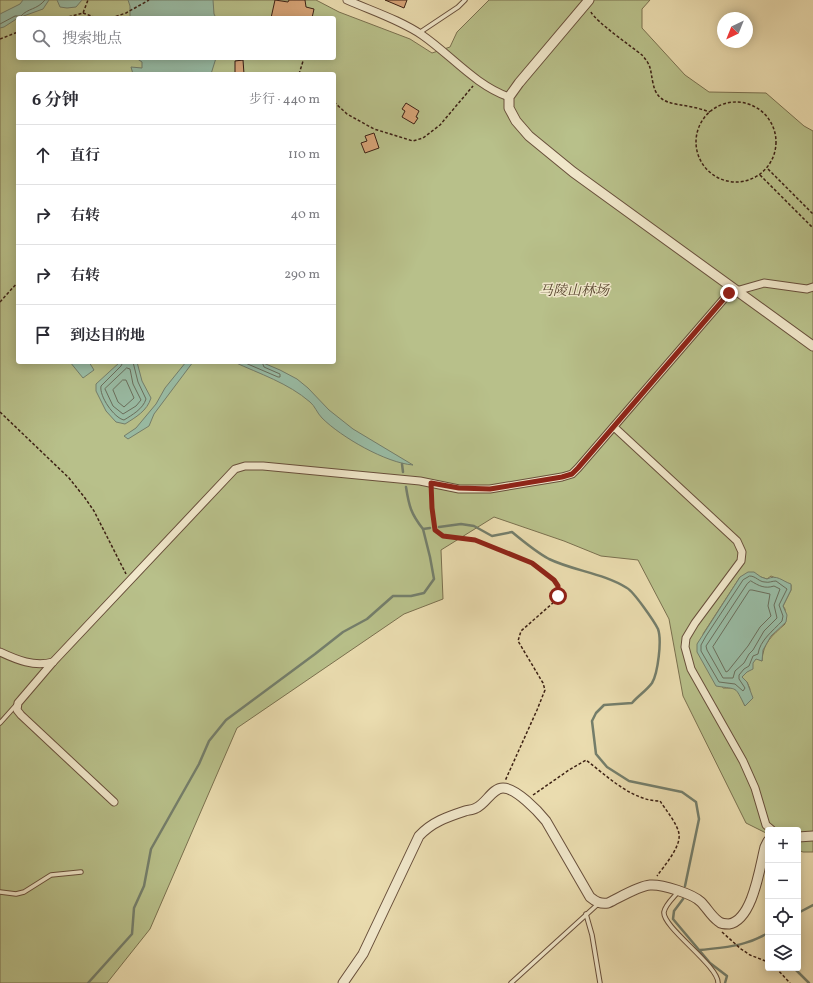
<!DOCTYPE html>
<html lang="zh">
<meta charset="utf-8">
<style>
body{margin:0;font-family:Vollkorn,"Noto Serif SC",serif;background:#f7f7f7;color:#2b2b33}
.controls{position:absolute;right:12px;bottom:12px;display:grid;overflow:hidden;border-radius:4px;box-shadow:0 2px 10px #0003}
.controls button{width:36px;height:36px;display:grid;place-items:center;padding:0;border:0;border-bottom:1px solid #e1e1e2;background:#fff;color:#2b2b33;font:20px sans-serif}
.compass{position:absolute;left:717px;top:12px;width:36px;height:36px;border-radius:50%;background:#fff;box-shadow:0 2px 10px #0003;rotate:223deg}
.stop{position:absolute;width:12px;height:12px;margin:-9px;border:3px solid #8f2418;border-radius:50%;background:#fff}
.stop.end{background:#8f2418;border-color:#fff;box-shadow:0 1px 4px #0008}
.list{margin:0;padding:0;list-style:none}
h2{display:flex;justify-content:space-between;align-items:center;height:52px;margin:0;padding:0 16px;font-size:17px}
h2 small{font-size:13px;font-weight:400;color:#7c7c81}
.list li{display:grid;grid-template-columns:26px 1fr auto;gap:12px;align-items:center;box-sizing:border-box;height:60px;padding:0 16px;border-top:1px solid #e1e1e2}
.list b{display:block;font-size:15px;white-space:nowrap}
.list em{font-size:13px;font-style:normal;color:#7c7c81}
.icon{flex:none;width:22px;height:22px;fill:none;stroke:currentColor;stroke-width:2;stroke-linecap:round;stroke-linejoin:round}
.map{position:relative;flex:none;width:813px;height:983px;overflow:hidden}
.search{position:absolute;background:#fff;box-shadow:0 2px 10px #0003;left:16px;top:16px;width:320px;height:44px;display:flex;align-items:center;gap:10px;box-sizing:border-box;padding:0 14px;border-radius:4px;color:#7c7c81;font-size:15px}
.panel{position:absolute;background:#fff;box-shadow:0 2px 10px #0003;left:16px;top:72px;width:320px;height:292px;border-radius:4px}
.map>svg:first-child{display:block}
.green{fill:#b8c08a;stroke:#7a704f;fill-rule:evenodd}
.water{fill:#99bca5;stroke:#747e6b}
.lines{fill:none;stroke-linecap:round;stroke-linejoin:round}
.shore{stroke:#6a6e5c;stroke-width:1}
.stream{stroke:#747e6b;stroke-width:2.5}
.building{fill:#d8a578;stroke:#3c2014}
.service-casing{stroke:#684f3b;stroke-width:5.5}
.minor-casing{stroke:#684f3b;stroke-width:9}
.tertiary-casing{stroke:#684f3b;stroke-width:11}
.path{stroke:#3c2014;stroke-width:1.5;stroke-dasharray:3 2;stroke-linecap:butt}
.service{stroke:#f1e8cb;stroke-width:3.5}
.minor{stroke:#f1e8cb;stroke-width:7}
.tertiary{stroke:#f1e8cb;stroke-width:9}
.route{stroke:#8f2418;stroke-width:5}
.labels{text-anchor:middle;stroke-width:3;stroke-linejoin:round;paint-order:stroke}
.park-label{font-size:14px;font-style:italic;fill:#5b4832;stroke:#f1e8cb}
</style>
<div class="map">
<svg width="813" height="983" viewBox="0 0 813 983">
<rect width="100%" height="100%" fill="#eadcaf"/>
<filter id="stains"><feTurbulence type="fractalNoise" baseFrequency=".005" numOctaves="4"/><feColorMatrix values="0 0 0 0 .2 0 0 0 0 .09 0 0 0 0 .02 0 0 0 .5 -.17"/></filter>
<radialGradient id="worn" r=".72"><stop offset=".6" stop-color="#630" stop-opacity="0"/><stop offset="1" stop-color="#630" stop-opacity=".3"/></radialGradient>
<!-- green -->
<path class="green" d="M0,0H316L339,12L410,39L432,53L450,47L457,32L489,0H650L642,9V28L685,75L709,92L766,93L804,126L813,131V852H803L798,850V830H768V834L746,823L683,696L669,619L638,560L601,556L564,541L494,517L441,550L443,599L404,614L237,728L150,929L107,983H0ZM18,18H334V58H18ZM18,74H334V362H18ZM771,576L791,585V590L783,606L785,609V624C772,636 763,642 762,661L756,658L742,677L747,682L750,689L745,706L739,693L734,688H723L703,634L740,577H761L767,579Z"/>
<!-- water -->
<g class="water">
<path d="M23,0H49L43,9L18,18L4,27L0,28V14L20,4Z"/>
<path d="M57,0H82L76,7L67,8L60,7Z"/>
<path d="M128,0H213L214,14L216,18H130V6Z"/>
<path d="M136,58H216L211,74H133L131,67L142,68V62Z"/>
<path d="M70,362H89L94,370L83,378Z"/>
<path d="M120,362H137L142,381L151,398C147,411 136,417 125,424L116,422L106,411L96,391V384Z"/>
<path d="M186,362H193L154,414L149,426L128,439L124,436L136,428L156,404L165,388Z"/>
<path d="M234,362H261L280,370L297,379L308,388L329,410L353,429L413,465C386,463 341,437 322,418C317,413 315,406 310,402C288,383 260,374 234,362Z"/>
<path d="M748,572H754L761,577L767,579C777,574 782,581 791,584V590L783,606L787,615L786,622L771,636L763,650L762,661L756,659L753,663V669L747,672L742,677L747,682L753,698L745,706C734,685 739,690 716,686L697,652V644L740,577Z"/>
</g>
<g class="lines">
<!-- shore -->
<g class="shore">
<path d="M0,24L15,16H21C28,8 37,10 45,0"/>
<path d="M123,362L121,366L101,386C99,396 114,418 124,420C132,415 143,409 146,399L138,382L133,362"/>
<path d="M243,362L278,377H280V374L264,367L262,362"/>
<path d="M127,368L130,369L133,384L141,400L136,406L123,414L113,406L105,389Z"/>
<path d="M123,380H126L134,398L124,407L118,402L113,390Z"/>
<path d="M750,576C756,576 759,582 765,582C769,583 772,581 776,581L787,589L779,605L783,616L782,621C773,631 760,640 758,654L753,656L749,666L744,669L739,675V679L745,688L743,691L735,684L719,682L701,651V645L706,636L743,580Z"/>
<path d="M751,581C759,586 765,589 774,586L780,589L774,605L777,618L764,631L753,650L749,654L744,663L735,671L733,678H723L707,650L706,646L747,584Z"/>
<path d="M750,590H752L770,594L768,606L771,616L760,627L748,646L728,671L726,672L713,647Z"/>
</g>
<!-- stream -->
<g class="stream">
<path d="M402,464L403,472"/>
<path d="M406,487C409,506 411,514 423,529L430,528"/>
<path d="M439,527L461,524L474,526L492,536L512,532C524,542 536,552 549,559C574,571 603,573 627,588C634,592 654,621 658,629C662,640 658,673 652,683C647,690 638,696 632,703L604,705L596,713L592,721L596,754L607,767L629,781L682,792L696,802L699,819L685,886"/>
<path d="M683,899L674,911L673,919L710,963L727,976L725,983"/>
<path d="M798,913L813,905"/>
<path d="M700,950C726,947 744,947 768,933"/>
<path d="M794,968L809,983"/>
<path d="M88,983L132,934L134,908L144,886L151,849L199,764L209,741L226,720L315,654L343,632L367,619L393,596H411L424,593L434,579L430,557L423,529"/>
</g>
</g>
<!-- building -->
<g class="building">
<path d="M275,0L288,2L289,0H305L306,7L314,9L312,18H271Z"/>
<path d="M385,0H407L404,8Z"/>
<path d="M243,60L244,74H235V61Z"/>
<path d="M406,103L419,111L416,117L418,118L414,124L402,117L405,111L402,109Z"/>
<path d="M374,133L379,148L365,153L361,143L367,141L365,136Z"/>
</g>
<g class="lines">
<defs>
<g id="service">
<path d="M419,33L458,7L465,0"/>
<path d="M0,723L17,704"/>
<path d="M0,892L16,894L24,892L51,875L81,872"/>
<path d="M678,892C674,897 665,905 664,912C662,927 719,966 718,983"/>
<path d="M586,914L592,935L600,983"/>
<path d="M511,983L598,904"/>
</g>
<g id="minor">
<path d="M347,0C372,11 400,20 422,35C451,55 475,85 509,97"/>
<path d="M614,427L737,541L742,552L741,561L695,623L686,638L685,647L691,669L743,761L755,788L766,825L772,830"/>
<path d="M0,652C17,660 34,667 53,662"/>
<path d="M114,802L21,715L17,710L18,703L53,662L235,469L245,466H263L420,481L459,489H490L562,477L572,474L578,468L729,293L764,283L807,289L813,287"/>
</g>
<g id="tertiary">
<path d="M589,0L519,83L509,97V108L516,121L529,136L573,172L813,346"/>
<path d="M798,837L813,836"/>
<path d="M343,983L363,954L419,836C432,822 447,817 465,811C468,810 473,810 476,808C486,804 492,788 503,788C516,788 538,811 546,821L590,897C596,902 600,904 608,903C619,898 638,886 650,885C662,884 693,894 701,902C707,908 711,916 718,921C721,924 724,924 729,924C753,920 760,866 765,847L768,841"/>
</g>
</defs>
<!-- service casing -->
<use href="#service" class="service-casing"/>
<!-- minor casing -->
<use href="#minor" class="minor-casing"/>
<!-- tertiary casing -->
<use href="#tertiary" class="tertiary-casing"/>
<!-- path -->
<g class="path">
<path d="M591,12C595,21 632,47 642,55C652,66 650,70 653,83C657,105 674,103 692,107C698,108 704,110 710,112"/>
<path d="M83,13L97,18"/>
<path d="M64,18L83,13L88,0"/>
<path d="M111,18L126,13L149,0"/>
<path d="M0,39L18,32"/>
<path d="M299,74L304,58"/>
<circle cx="736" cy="142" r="40"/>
<path d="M334,102L347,114L374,129L413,141L423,138L440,125L473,86"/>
<path d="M768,169L813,214"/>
<path d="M760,175L813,228"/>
<path d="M0,302L18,282"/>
<path d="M0,412L69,478L85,498L94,511L126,574"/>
<path d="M431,492L432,508L435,530L443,537L475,540L532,563L546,573L558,586V596L554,602L521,631L518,641L543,683L545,690L537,710L505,781"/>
<path d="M533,795L569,770L586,760C607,776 632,801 660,801C666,810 678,825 679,834C681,847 664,866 657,876"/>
<path d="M722,932L741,949L750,955L768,962"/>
<path d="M776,968L790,983"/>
</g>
<!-- service -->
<use href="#service" class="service"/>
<!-- minor -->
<use href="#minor" class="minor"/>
<!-- tertiary -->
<use href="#tertiary" class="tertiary"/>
</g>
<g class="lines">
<!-- route -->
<path class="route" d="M558,596V586L554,580L532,563L475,540L443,536L435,530L432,508L431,483L459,488L490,489L562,477L572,474L578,468L729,293"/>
</g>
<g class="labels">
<!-- park labels -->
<g class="park-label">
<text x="574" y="295">马陵山林场</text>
</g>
</g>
<rect width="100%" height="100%" filter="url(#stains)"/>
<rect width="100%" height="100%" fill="url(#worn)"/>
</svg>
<div class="controls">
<button>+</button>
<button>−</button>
<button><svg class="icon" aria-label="locate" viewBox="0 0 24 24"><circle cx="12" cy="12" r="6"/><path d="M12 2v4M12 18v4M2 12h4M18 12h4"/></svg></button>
<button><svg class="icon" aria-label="layers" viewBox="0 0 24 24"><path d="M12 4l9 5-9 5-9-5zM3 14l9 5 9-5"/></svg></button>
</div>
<svg class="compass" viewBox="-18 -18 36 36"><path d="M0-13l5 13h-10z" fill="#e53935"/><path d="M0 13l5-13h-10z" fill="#7c7c81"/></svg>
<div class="stop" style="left:558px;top:596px"></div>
<div class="stop end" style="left:729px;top:293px"></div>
<div class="search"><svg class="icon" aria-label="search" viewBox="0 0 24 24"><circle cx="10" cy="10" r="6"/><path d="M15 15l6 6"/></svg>搜索地点</div>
<section class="panel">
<h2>6 分钟<small>步行 · 440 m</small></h2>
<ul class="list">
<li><svg class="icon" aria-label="ahead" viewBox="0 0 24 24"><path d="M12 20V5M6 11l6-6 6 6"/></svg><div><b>直行</b></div><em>110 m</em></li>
<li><svg class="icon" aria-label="right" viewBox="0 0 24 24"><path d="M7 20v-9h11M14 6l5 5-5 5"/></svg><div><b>右转</b></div><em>40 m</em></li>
<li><svg class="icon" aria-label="right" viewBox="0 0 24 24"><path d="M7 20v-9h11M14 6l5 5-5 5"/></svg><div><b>右转</b></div><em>290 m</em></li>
<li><svg class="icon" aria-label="arrive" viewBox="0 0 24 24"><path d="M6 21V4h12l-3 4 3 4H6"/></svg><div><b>到达目的地</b></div></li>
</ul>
</section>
</div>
